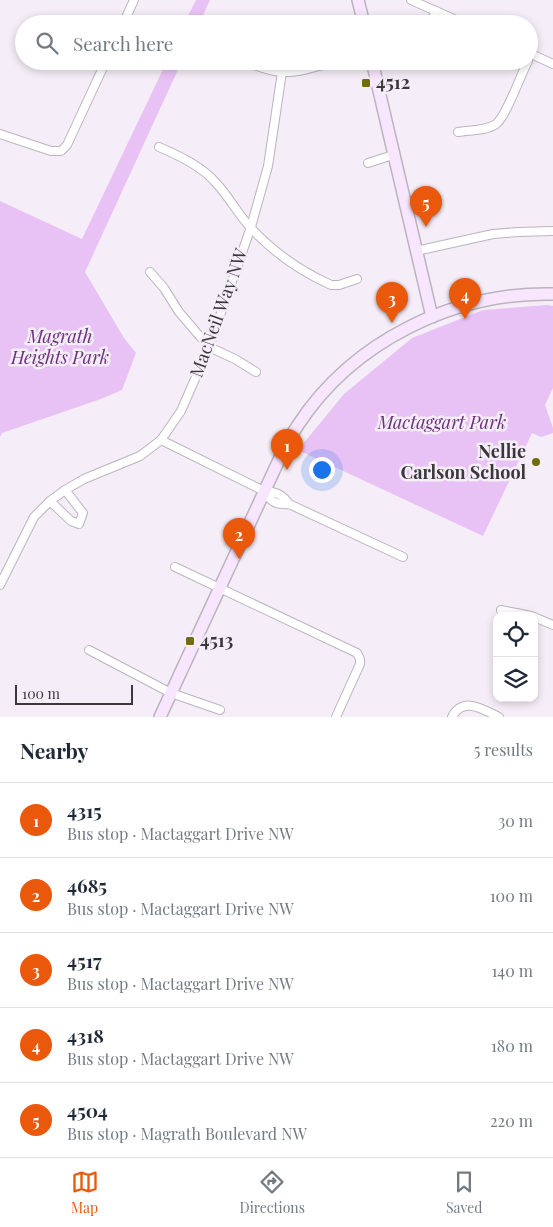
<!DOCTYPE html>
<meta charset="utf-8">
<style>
body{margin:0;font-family:"Playfair Display",serif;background:#f6f6f7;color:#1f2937}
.controls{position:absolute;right:15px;bottom:15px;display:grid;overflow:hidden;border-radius:10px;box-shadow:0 2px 8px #0003}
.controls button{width:45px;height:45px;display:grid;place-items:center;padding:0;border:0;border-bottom:1px solid #e0e1e3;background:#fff;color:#1f2937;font:25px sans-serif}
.scale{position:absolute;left:15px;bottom:12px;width:118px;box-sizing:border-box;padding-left:5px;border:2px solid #3b383c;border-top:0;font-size:14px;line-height:18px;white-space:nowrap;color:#3b383c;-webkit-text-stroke:4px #f5edf7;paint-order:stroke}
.you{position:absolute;left:321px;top:469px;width:18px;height:18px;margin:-12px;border:4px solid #fff;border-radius:50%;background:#1a73e8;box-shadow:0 0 0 8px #1a73e833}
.badge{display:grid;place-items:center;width:32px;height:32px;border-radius:50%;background:#ea580c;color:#fff;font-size:16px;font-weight:700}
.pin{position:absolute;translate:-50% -41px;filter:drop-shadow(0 1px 2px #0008)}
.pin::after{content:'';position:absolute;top:26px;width:18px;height:15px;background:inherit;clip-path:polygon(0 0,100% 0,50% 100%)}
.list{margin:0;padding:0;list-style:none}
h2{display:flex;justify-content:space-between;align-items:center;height:65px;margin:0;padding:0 20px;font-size:21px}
h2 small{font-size:16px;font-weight:400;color:#747a83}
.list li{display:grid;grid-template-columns:32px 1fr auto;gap:15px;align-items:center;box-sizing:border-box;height:75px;padding:0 20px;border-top:1px solid #e0e1e3}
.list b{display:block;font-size:19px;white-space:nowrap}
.list p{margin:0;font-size:16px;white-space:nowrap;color:#747a83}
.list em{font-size:16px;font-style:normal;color:#747a83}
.icon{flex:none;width:28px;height:28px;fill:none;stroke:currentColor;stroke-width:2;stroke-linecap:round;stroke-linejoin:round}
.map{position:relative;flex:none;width:553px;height:717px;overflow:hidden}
.search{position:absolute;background:#fff;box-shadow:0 2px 8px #0003;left:15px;right:15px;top:15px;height:55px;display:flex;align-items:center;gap:12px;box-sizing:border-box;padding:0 18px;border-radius:28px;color:#747a83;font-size:19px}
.sheet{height:440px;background:#fff}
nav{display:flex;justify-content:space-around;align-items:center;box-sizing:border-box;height:70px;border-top:1px solid #e0e1e3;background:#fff;font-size:14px;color:#747a83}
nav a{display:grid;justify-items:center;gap:2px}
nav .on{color:#ea580c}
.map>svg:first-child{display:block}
.green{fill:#e9c2f5}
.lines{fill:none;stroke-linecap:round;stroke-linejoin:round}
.street-casing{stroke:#bbb4be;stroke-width:10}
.secondary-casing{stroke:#bbb4be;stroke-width:14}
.street{stroke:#fff;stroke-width:8}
.secondary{stroke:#f8e5fe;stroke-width:11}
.poi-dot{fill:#706d0c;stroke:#f5edf7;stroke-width:2}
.labels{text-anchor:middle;stroke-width:5;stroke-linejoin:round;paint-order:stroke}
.poi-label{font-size:18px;font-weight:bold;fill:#3b383c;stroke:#f5edf7;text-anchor:start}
.street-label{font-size:18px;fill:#3b383c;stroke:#f5edf7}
.park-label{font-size:18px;font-style:italic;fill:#6c317e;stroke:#f5edf7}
</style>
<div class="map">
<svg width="553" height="717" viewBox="0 0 553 717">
<rect width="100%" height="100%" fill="#f5edf7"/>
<!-- green -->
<g class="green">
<path d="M196,0H210L199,24H184Z"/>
<path d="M167,61H182L85,272L124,338L136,353L122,390L101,399L2,433L0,437V201L82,239Z"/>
<path d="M547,305L553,306V388L545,405L553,428V433L541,437L532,433L483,536L298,450L344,394L412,338L483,310Z"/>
</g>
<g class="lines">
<defs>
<g id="street">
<path d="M411,0L465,24"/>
<path d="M123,24L134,0"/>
<path d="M430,24L436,11"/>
<path d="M529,53L553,64"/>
<path d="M243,61C255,65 268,71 281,72C299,73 319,66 336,61"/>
<path d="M458,132C469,130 487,131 496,124C506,117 521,74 528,61"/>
<path d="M0,134L51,151H61L67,145L106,61"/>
<path d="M159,147C180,156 203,167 217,184C229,197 238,214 250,227C273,252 300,271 331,285H339L357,279"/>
<path d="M368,163L393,155"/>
<path d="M416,251L493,234L518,232L553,231"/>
<path d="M150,272L164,288L179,312L209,347L235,359L256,372"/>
<path d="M161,440L264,491C276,492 282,494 289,504"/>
<path d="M264,491C271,502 276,505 289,504L403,557"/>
<path d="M50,501L71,521L79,524L83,513L65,490"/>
<path d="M175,567L357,653L360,659V664L336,717"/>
<path d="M0,585L34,517L50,501L65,490L84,479L140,456L161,440L181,411L209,347L251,227L268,166L282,72"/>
<path d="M501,610L531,616"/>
<path d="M534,617L553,625"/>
<path d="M89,650L171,693L220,710"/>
<path d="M452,717C463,696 482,709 499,717"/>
</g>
<g id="secondary">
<path d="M358,0L364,24"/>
<path d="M372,61L432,317"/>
<path d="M160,717L278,462C284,449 290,437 298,425C353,341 454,292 553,294"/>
</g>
</defs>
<!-- street casing -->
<use href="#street" class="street-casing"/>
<!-- secondary casing -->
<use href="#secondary" class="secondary-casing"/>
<!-- street -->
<use href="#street" class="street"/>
<!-- secondary -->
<use href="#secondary" class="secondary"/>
</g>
<!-- markers -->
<g class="poi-dot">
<rect x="361" y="78" width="10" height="10" rx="2.5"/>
<circle cx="536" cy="462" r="5"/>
<rect x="185" y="636" width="10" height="10" rx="2.5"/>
</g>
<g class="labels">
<!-- poi labels -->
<g class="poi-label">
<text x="376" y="89">4512</text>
<text x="526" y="458" text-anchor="end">Nellie<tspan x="526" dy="21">Carlson School</tspan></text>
<text x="200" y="647">4513</text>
</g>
<!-- street labels -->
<g class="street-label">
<text transform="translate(219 313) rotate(-70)" y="6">MacNeil Way NW</text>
</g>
<!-- park labels -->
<g class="park-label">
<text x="60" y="343">Magrath<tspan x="60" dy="21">Heights Park</tspan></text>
<text x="442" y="429">Mactaggart Park</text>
</g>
</g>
</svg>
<div class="controls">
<button><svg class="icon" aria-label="locate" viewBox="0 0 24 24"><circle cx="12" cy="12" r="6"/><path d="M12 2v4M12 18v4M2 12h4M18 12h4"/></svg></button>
<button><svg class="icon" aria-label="layers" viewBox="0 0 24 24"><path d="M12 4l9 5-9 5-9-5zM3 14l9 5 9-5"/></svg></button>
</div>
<div class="scale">100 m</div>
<div class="you"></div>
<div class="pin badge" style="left:287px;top:470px">1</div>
<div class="pin badge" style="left:239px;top:559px">2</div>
<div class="pin badge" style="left:392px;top:323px">3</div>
<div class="pin badge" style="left:465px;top:319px">4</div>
<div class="pin badge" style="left:426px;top:227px">5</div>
<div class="search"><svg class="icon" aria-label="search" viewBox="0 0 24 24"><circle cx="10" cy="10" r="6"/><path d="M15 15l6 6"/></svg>Search here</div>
</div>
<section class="sheet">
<h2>Nearby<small>5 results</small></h2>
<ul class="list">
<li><span class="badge">1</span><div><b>4315</b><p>Bus stop · Mactaggart Drive NW</p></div><em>30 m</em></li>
<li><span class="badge">2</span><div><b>4685</b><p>Bus stop · Mactaggart Drive NW</p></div><em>100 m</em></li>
<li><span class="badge">3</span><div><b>4517</b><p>Bus stop · Mactaggart Drive NW</p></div><em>140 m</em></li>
<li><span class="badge">4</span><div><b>4318</b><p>Bus stop · Mactaggart Drive NW</p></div><em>180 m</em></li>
<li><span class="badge">5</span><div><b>4504</b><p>Bus stop · Magrath Boulevard NW</p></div><em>220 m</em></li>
</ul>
</section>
<nav>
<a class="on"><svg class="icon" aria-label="map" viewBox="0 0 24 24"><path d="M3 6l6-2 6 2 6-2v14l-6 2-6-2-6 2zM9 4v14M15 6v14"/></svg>Map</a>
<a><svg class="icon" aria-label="directions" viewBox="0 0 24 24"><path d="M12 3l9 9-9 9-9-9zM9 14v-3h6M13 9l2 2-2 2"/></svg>Directions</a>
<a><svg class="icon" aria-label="saved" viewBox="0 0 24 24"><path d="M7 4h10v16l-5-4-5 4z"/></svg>Saved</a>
</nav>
